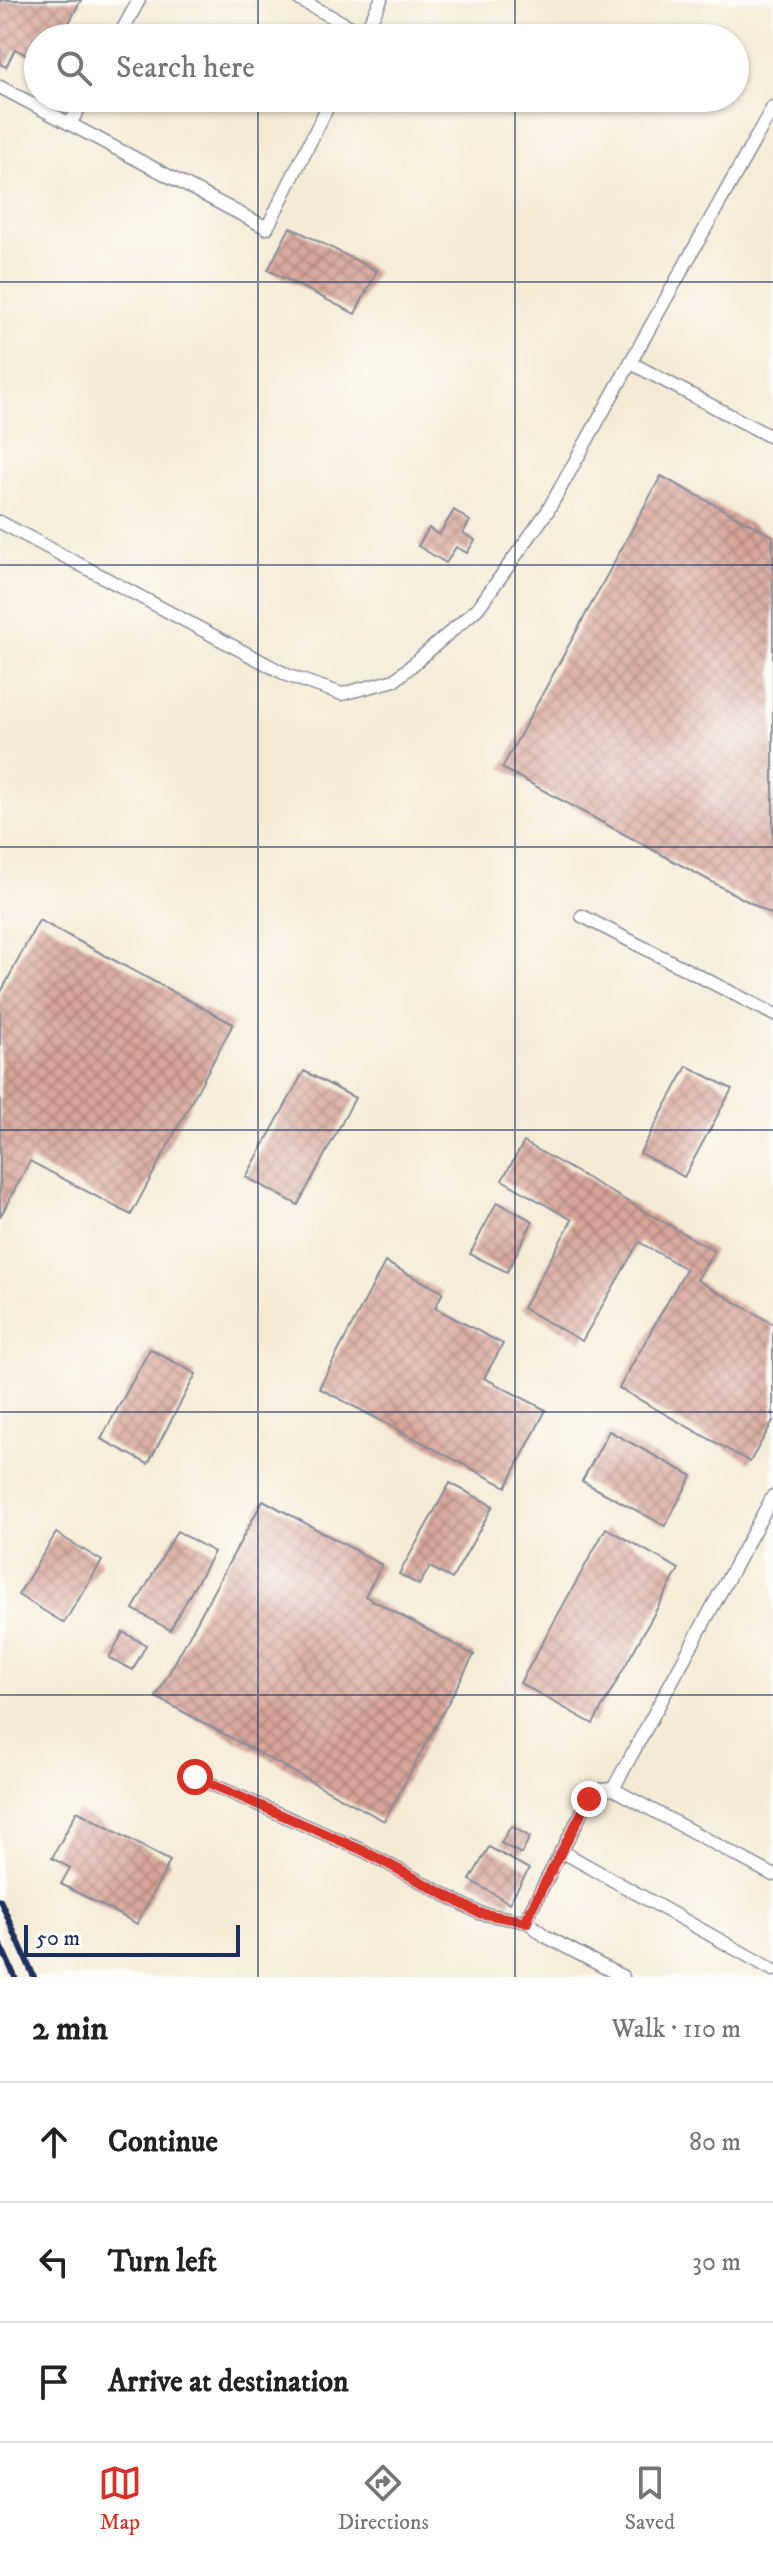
<!DOCTYPE html>
<meta charset="utf-8">
<style>
body{margin:0;font-family:"IM FELL DW Pica",serif;background:#f2f2f2;color:#222}
.scale{position:absolute;left:24px;bottom:20px;width:216px;box-sizing:border-box;padding-left:8px;border:4px solid #1b2f5e;border-top:0;font-size:22px;line-height:28px;white-space:nowrap;color:#1b2f5e;-webkit-text-stroke:6px #fdfcf7;paint-order:stroke}
.stop{position:absolute;width:24px;height:24px;margin:-18px;border:6px solid #d93025;border-radius:50%;background:#fff}
.stop.end{background:#d93025;border-color:#fff;box-shadow:0 2px 8px #0008}
.list{margin:0;padding:0;list-style:none}
h2{display:flex;justify-content:space-between;align-items:center;height:104px;margin:0;padding:0 32px;font-size:34px}
h2 small{font-size:26px;font-weight:400;color:#767676}
.list li{display:grid;grid-template-columns:52px 1fr auto;gap:24px;align-items:center;box-sizing:border-box;height:120px;padding:0 32px;border-top:2px solid #e0e0e0}
.list b{display:block;font-size:30px;white-space:nowrap}
.list em{font-size:26px;font-style:normal;color:#767676}
.icon{flex:none;width:44px;height:44px;fill:none;stroke:currentColor;stroke-width:2;stroke-linecap:round;stroke-linejoin:round}
.map{position:relative;flex:none;width:773px;height:1977px;overflow:hidden}
.search{position:absolute;background:#fff;box-shadow:0 2px 6px #0004;left:24px;right:24px;top:24px;height:88px;display:flex;align-items:center;gap:20px;box-sizing:border-box;padding:0 28px;border-radius:44px;color:#767676;font-size:30px}
.sheet{height:464px;background:#fff}
nav{display:flex;justify-content:space-around;align-items:center;box-sizing:border-box;height:112px;border-top:2px solid #e0e0e0;background:#fff;font-size:22px;color:#767676}
nav a{display:grid;justify-items:center;gap:4px}
nav .on{color:#d93025}
.map>svg:first-child{display:block}
.building{fill:url(#building-cross-hatch)}
.lines{fill:none;stroke-linecap:round;stroke-linejoin:round}
.service-casing{stroke:#888d9a;stroke-width:15}
.service{stroke:#fff;stroke-width:12}
.rail{stroke:#1b2f5e;stroke-width:6}
.route{stroke:#d93025;stroke-width:10}
.grid{fill:none;stroke:#1b2f5e;stroke-width:2;stroke-opacity:0.55}
</style>
<div class="map">
<svg width="773" height="1977" viewBox="0 0 773 1977">
<defs>
<pattern id="building-cross-hatch" width="8" height="8" patternUnits="userSpaceOnUse" patternTransform="scale(2)"><rect width="8" height="8" fill="#d8a498"/><path d="M0 0l8 8M0 8l8-8" fill="none" stroke="#ae867f"/></pattern>
</defs>
<rect width="100%" height="100%" fill="#fdfcf7"/>
<filter id="ink" filterUnits="userSpaceOnUse"><feTurbulence type="fractalNoise" baseFrequency=".0125" numOctaves="2"/><feDisplacementMap in="SourceGraphic" scale="16" xChannelSelector="R" yChannelSelector="G"/><feConvolveMatrix kernelMatrix="1 2 1 2 8 2 1 2 1" color-interpolation-filters="sRGB"/></filter>
<filter id="wash" filterUnits="userSpaceOnUse"><feTurbulence type="fractalNoise" baseFrequency=".006" numOctaves="4" result="noise"/><feDisplacementMap in="SourceGraphic" scale="32" xChannelSelector="R" yChannelSelector="G"/><feGaussianBlur stdDeviation="1.8" result="paint"/><feColorMatrix in="noise" values="0 0 0 0 0 0 0 0 0 0 0 0 0 0 0 0 0 1.4 0 .05"/><feComposite in="paint" operator="in"/></filter>
<g filter="url(#wash)">
<rect width="100%" height="100%" fill="#f5ebd5"/>
<g id="blocks">
<!-- building -->
<g class="building">
<path d="M0,0H81L61,38H38V61L15,49L6,67L0,64Z"/>
<path d="M290,227L377,271L355,314L268,270Z"/>
<path d="M661,476L773,536V915L502,768Z"/>
<path d="M454,510L470,521L463,533L475,540L467,553L456,547L446,563L418,546L429,528L439,535Z"/>
<path d="M39,920L233,1024L131,1215L30,1161L0,1217V994Z"/>
<path d="M687,1066L732,1089L684,1177L640,1153Z"/>
<path d="M304,1071L355,1098L298,1205L246,1177Z"/>
<path d="M524,1142L714,1251L697,1280L773,1324V1421L750,1462L619,1388L686,1269L639,1242L582,1341L523,1308L572,1220L502,1180Z"/>
<path d="M497,1202L533,1221L507,1272L470,1254Z"/>
<path d="M385,1262L443,1292L435,1308L503,1344L484,1378L546,1410L506,1487L319,1388Z"/>
<path d="M150,1349L196,1374L148,1464L101,1439Z"/>
<path d="M609,1431L692,1476L665,1526L582,1481Z"/>
<path d="M450,1483L493,1506L452,1579L430,1567L419,1585L399,1574Z"/>
<path d="M263,1500L382,1565L365,1596L474,1655L384,1821L156,1697Z"/>
<path d="M606,1528L679,1569L593,1724L520,1683Z"/>
<path d="M177,1531L214,1552L170,1630L133,1609Z"/>
<path d="M56,1533L102,1561L64,1623L18,1595Z"/>
<path d="M123,1632L146,1645L133,1670L109,1658Z"/>
<path d="M77,1811L170,1861L137,1924L61,1884L70,1868L52,1858Z"/>
<path d="M511,1826L530,1837L521,1854L501,1843Z"/>
<path d="M489,1847L529,1869L509,1903L470,1880Z"/>
</g>
</g>
</g>
<g filter="url(#ink)">
<use href="#blocks" fill-opacity="0" stroke="#888d9a" stroke-width="2"/>
<g class="lines">
<defs>
<g id="service">
<path d="M300,0L364,34"/>
<path d="M118,38L139,0"/>
<path d="M362,38L381,0"/>
<path d="M0,87L267,228L332,98"/>
<path d="M70,124L85,98"/>
<path d="M631,363L773,438"/>
<path d="M0,522L289,676L342,694L395,680L478,608L547,512L773,107"/>
<path d="M582,916L773,1014"/>
<path d="M195,1777L364,1851L479,1913L528,1922"/>
<path d="M613,1789L773,1496"/>
<path d="M561,1851L773,1970"/>
<path d="M623,1977L545,1936L528,1922V1915L589,1799L601,1790L613,1789L773,1875"/>
</g>
</defs>
<!-- service casing -->
<use href="#service" class="service-casing"/>
<!-- service -->
<use href="#service" class="service"/>
<!-- rail -->
<g class="rail">
<path d="M0,1900L34,1977"/>
<path d="M0,1944L15,1977"/>
</g>
</g>
</g>
<g class="lines" filter="url(#ink)">
<!-- route -->
<path class="route" d="M195,1777L364,1851L479,1913L528,1922V1915L589,1799"/>
</g>
<!-- grid -->
<path class="grid" d="M258,0V38M515,0V38M258,98V1977M515,98V1977M0,282H773M0,565H773M0,847H773M0,1130H773M0,1412H773M0,1695H773"/>
</svg>
<div class="scale">50 m</div>
<div class="stop" style="left:195px;top:1777px"></div>
<div class="stop end" style="left:589px;top:1799px"></div>
<div class="search"><svg class="icon" aria-label="search" viewBox="0 0 24 24"><circle cx="10" cy="10" r="6"/><path d="M15 15l6 6"/></svg>Search here</div>
</div>
<section class="sheet">
<h2>2 min<small>Walk · 110 m</small></h2>
<ul class="list">
<li><svg class="icon" aria-label="ahead" viewBox="0 0 24 24"><path d="M12 20V5M6 11l6-6 6 6"/></svg><div><b>Continue</b></div><em>80 m</em></li>
<li><svg class="icon" aria-label="left" viewBox="0 0 24 24"><path d="M17 20v-9H6M10 6l-5 5 5 5"/></svg><div><b>Turn left</b></div><em>30 m</em></li>
<li><svg class="icon" aria-label="arrive" viewBox="0 0 24 24"><path d="M6 21V4h12l-3 4 3 4H6"/></svg><div><b>Arrive at destination</b></div></li>
</ul>
</section>
<nav>
<a class="on"><svg class="icon" aria-label="map" viewBox="0 0 24 24"><path d="M3 6l6-2 6 2 6-2v14l-6 2-6-2-6 2zM9 4v14M15 6v14"/></svg>Map</a>
<a><svg class="icon" aria-label="directions" viewBox="0 0 24 24"><path d="M12 3l9 9-9 9-9-9zM9 14v-3h6M13 9l2 2-2 2"/></svg>Directions</a>
<a><svg class="icon" aria-label="saved" viewBox="0 0 24 24"><path d="M7 4h10v16l-5-4-5 4z"/></svg>Saved</a>
</nav>
